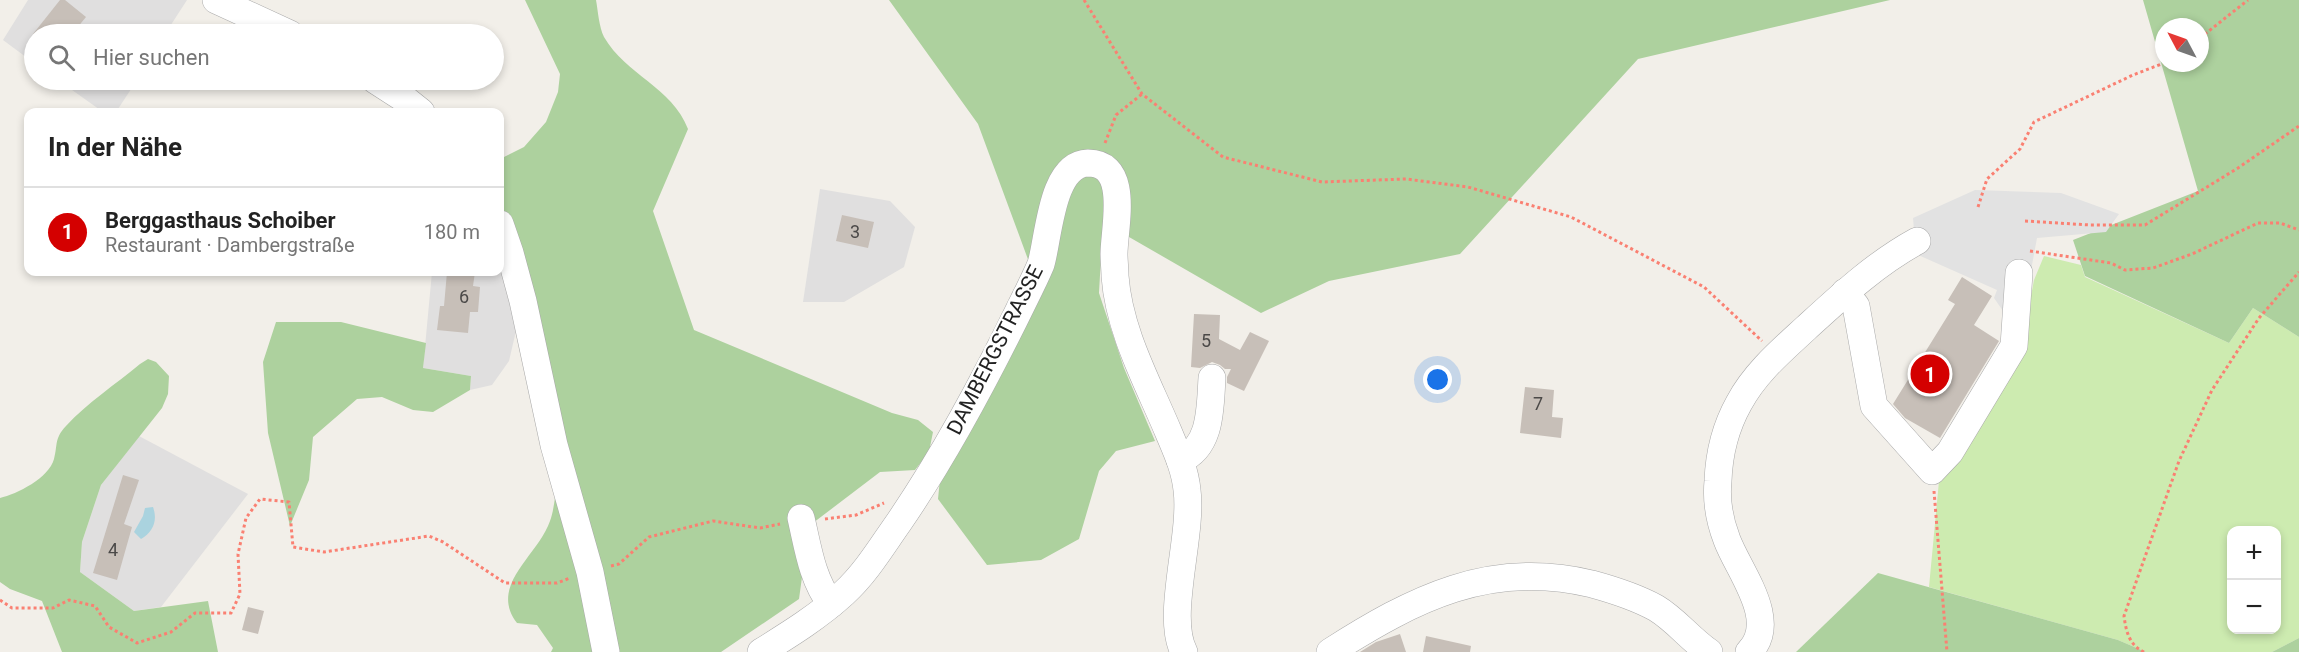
<!DOCTYPE html>
<html lang="de">
<meta charset="utf-8">
<style>
body{margin:0;font-family:Roboto,sans-serif;background:#f2f2f2;color:#222}
.controls{position:absolute;right:18px;bottom:18px;display:grid;overflow:hidden;border-radius:12px;box-shadow:0 3px 9px #0003}
.controls button{width:54px;height:54px;display:grid;place-items:center;padding:0;border:0;border-bottom:2px solid #e0e0e0;background:#fff;color:#222;font:30px sans-serif}
.compass{position:absolute;left:2155px;top:18px;width:54px;height:54px;border-radius:50%;background:#fff;box-shadow:0 3px 9px #0003;rotate:311deg}
.you{position:absolute;left:1438px;top:380px;width:21px;height:21px;margin:-15px;border:4px solid #fff;border-radius:50%;background:#1a73e8;box-shadow:0 0 0 9px #1a73e833}
.badge{display:grid;place-items:center;width:39px;height:39px;border-radius:50%;background:#d40000;color:#fff;font-size:20px;font-weight:700}
.pin{position:absolute;translate:-50% -50%;border:3px solid #fff;box-shadow:0 2px 6px #0006}
.list{margin:0;padding:0;list-style:none}
h2{display:flex;justify-content:space-between;align-items:center;height:78px;margin:0;padding:0 24px;font-size:26px}
h2 small{font-size:20px;font-weight:400;color:#767676}
.list li{display:grid;grid-template-columns:39px 1fr auto;gap:18px;align-items:center;box-sizing:border-box;height:90px;padding:0 24px;border-top:2px solid #e0e0e0}
.list b{display:block;font-size:22px;white-space:nowrap}
.list p{margin:0;font-size:20px;white-space:nowrap;color:#767676}
.list em{font-size:20px;font-style:normal;color:#767676}
.icon{flex:none;width:33px;height:33px;fill:none;stroke:currentColor;stroke-width:2;stroke-linecap:round;stroke-linejoin:round}
.map{position:relative;flex:none;width:2299px;height:652px;overflow:hidden}
.search{position:absolute;background:#fff;box-shadow:0 3px 9px #0003;left:24px;top:24px;width:480px;height:66px;display:flex;align-items:center;gap:15px;box-sizing:border-box;padding:0 21px;border-radius:33px;color:#767676;font-size:22px}
.panel{position:absolute;background:#fff;box-shadow:0 3px 9px #0003;left:24px;top:108px;width:480px;height:168px;border-radius:12px}
.map>svg:first-child{display:block}
.residential{fill:#e0dfdf}
.grass{fill:#cdebb0;fill-rule:evenodd}
.forest{fill:#add19e;fill-rule:evenodd}
.parking{fill:#e2e2e2}
.water{fill:#aad3df}
.building{fill:#c7bfb8}
.lines{fill:none;stroke-linecap:round;stroke-linejoin:round}
.minor-casing{stroke:#a9a9a9;stroke-width:28}
.path{stroke:#fa8072;stroke-width:3;stroke-dasharray:3 3;stroke-linecap:butt}
.minor{stroke:#fff;stroke-width:27}
.labels{text-anchor:middle;stroke-width:4.5;stroke-linejoin:round;paint-order:stroke}
.number-label{font-size:18px;fill:#4b4948}
.street-label{font-size:21px;fill:#222;stroke:#fff}
</style>
<div class="map">
<svg width="2299" height="652" viewBox="0 0 2299 652">
<rect width="100%" height="100%" fill="#f2efe9"/>
<!-- residential -->
<g class="residential">
<path d="M28,0H187L165,34H34V63L3,40Z"/>
<path d="M58,80H137L116,112H103Z"/>
<path d="M820,189L890,201L915,227L904,267L844,302H803Z"/>
<path d="M500,239L519,318L509,361L492,385L470,390L471,376L423,368L432,272H500Z"/>
<path d="M139,436L248,494L161,607L134,611L80,572L82,542L101,485Z"/>
</g>
<!-- grass -->
<path class="grass" d="M2044,256L2081,265L2085,277L2229,343L2253,308L2299,337V638L2272,652H2146L2118,640L1929,587L1939,481L2021,349L2034,280ZM2232,530H2276V630H2232Z"/>
<!-- forest -->
<g class="forest">
<path d="M525,0H596C598,11 599,27 604,37C626,75 672,87 688,129L653,211L694,330L892,413L918,420L933,432L929,452L915,470L880,472L809,526L799,599L721,652H551L553,648L537,625L517,623C488,585 538,556 550,521C554,510 555,496 557,484L500,220V159L524,147L546,122L558,92L560,74Z"/>
<path d="M889,0H1890L1638,59L1460,254L1329,281L1261,313L1103,222L1099,293L1124,368L1155,441L1116,451L1099,471L1079,539L1041,560L987,565L938,499L941,469L1036,281L978,124Z"/>
<path d="M2143,0H2299V337L2253,308L2229,343L2085,276L2073,240L2198,191ZM2164,27H2200V63H2164Z"/>
<path d="M276,322H341L426,343L423,368L471,376L470,390L433,412L413,410L382,397L357,399L313,437L309,480L290,526L268,433L263,362Z"/>
<path d="M148,359L156,362L169,376L168,394L162,408L101,485L82,542L80,572L134,611L208,601L218,652H62L42,601L10,589L0,582V498C17,494 49,478 54,459C58,444 54,439 66,426C87,403 116,384 140,364Z"/>
<path d="M1878,573L2118,640L2146,652H1796Z"/>
<path d="M2299,638V652H2272Z"/>
</g>
<!-- parking -->
<path class="parking" d="M1975,190L2061,193L2119,214L2106,232L2037,238L2025,303L2017,331L1994,298L1997,290L1916,254L1913,218Z"/>
<!-- water -->
<path class="water" d="M153,507C158,521 153,532 141,539L134,532L143,516L145,508Z"/>
<!-- building -->
<g class="building">
<path d="M60,0H65L86,17L72,34H33Z"/>
<path d="M842,215L874,222L868,248L836,241Z"/>
<path d="M447,272H475L473,286L480,287L478,312H470L468,333L437,330L440,306H444Z"/>
<path d="M1962,277L1992,296L1974,325L1999,341L1940,438L1905,418L1893,404L1955,304L1948,300Z"/>
<path d="M1194,314L1220,315L1219,339L1240,350L1250,332L1269,341L1244,391L1227,383V377L1231,369H1225L1220,365L1212,362L1200,368L1191,367Z"/>
<path d="M1525,387L1554,390L1552,417L1563,418L1561,438L1520,433Z"/>
<path d="M123,475L139,480L124,524L132,527L117,580L93,573Z"/>
<path d="M248,607L264,611L258,634L242,630Z"/>
<path d="M1400,634L1406,652H1360L1376,642Z"/>
<path d="M1426,636L1471,646L1470,652H1423Z"/>
</g>
<g class="lines">
<defs>
<g id="minor">
<path d="M216,0L290,34"/>
<path d="M375,80L406,100L421,112"/>
<path d="M500,224L510,253L523,301L554,445L590,572L606,652"/>
<path d="M1845,292L1856,306L1874,406L1932,471L1950,452L2014,346L2019,273"/>
<path d="M1180,460C1212,447 1210,407 1212,378"/>
<path d="M801,518C808,548 812,579 831,604"/>
<path d="M761,652C790,634 819,616 844,593C866,573 882,546 899,522C947,452 987,376 1024,300C1030,288 1036,276 1041,264C1049,237 1051,164 1088,163C1131,163 1114,228 1114,254C1114,261 1115,269 1115,276C1119,331 1147,381 1168,431C1176,450 1185,469 1187,490C1193,536 1165,616 1184,652"/>
<path d="M1330,652C1413,599 1490,559 1592,584C1614,590 1636,597 1656,608C1676,620 1690,639 1709,652"/>
<path d="M1749,652C1780,621 1739,572 1727,540C1720,522 1716,501 1718,481C1719,453 1725,428 1739,403C1755,373 1781,351 1806,328C1841,296 1875,264 1917,241"/>
</g>
</defs>
<!-- minor casing -->
<use href="#minor" class="minor-casing"/>
<!-- path -->
<g class="path">
<path d="M1084,0L1142,94L1223,157L1322,182L1406,179L1468,187L1571,217L1704,287L1762,341"/>
<path d="M2200,38L2248,0"/>
<path d="M1105,143L1116,115L1142,94"/>
<path d="M1978,207L1987,179L2020,149L2034,122L2133,75L2164,63"/>
<path d="M2025,221L2090,225H2145L2238,168L2299,126"/>
<path d="M2030,251L2111,263L2125,270L2153,268L2192,254L2258,223H2280L2299,230"/>
<path d="M1934,491L1947,652"/>
<path d="M825,519L856,515L884,503"/>
<path d="M611,566L619,564L649,537L713,521L760,528L780,524"/>
<path d="M0,600L12,608H53L69,600L95,606L109,627L137,643L171,632L195,613H231L240,594L238,554L246,518L260,499L289,502L293,547L324,552L429,536L443,542L505,583H557L570,578"/>
<path d="M2144,652C2129,645 2126,631 2124,616L2179,461L2212,390L2259,318L2299,272"/>
</g>
<!-- minor -->
<use href="#minor" class="minor"/>
</g>
<g class="labels">
<!-- number labels -->
<g class="number-label">
<text x="855" y="238">3</text>
<text x="464" y="303">6</text>
<text x="1206" y="347">5</text>
<text x="1538" y="410">7</text>
<text x="113" y="556">4</text>
</g>
<!-- street labels -->
<g class="street-label">
<text transform="translate(995 350) rotate(-63)" y="7">DAMBERGSTRASSE</text>
</g>
</g>
</svg>
<div class="controls">
<button>+</button>
<button>−</button>
</div>
<svg class="compass" viewBox="-18 -18 36 36"><path d="M0-13l5 13h-10z" fill="#e53935"/><path d="M0 13l5-13h-10z" fill="#767676"/></svg>
<div class="you"></div>
<div class="pin badge" style="left:1930px;top:374px">1</div>
<div class="search"><svg class="icon" aria-label="search" viewBox="0 0 24 24"><circle cx="10" cy="10" r="6"/><path d="M15 15l6 6"/></svg>Hier suchen</div>
<section class="panel">
<h2>In der Nähe<small></small></h2>
<ul class="list">
<li><span class="badge">1</span><div><b>Berggasthaus Schoiber</b><p>Restaurant · Dambergstraße</p></div><em>180 m</em></li>
</ul>
</section>
</div>
